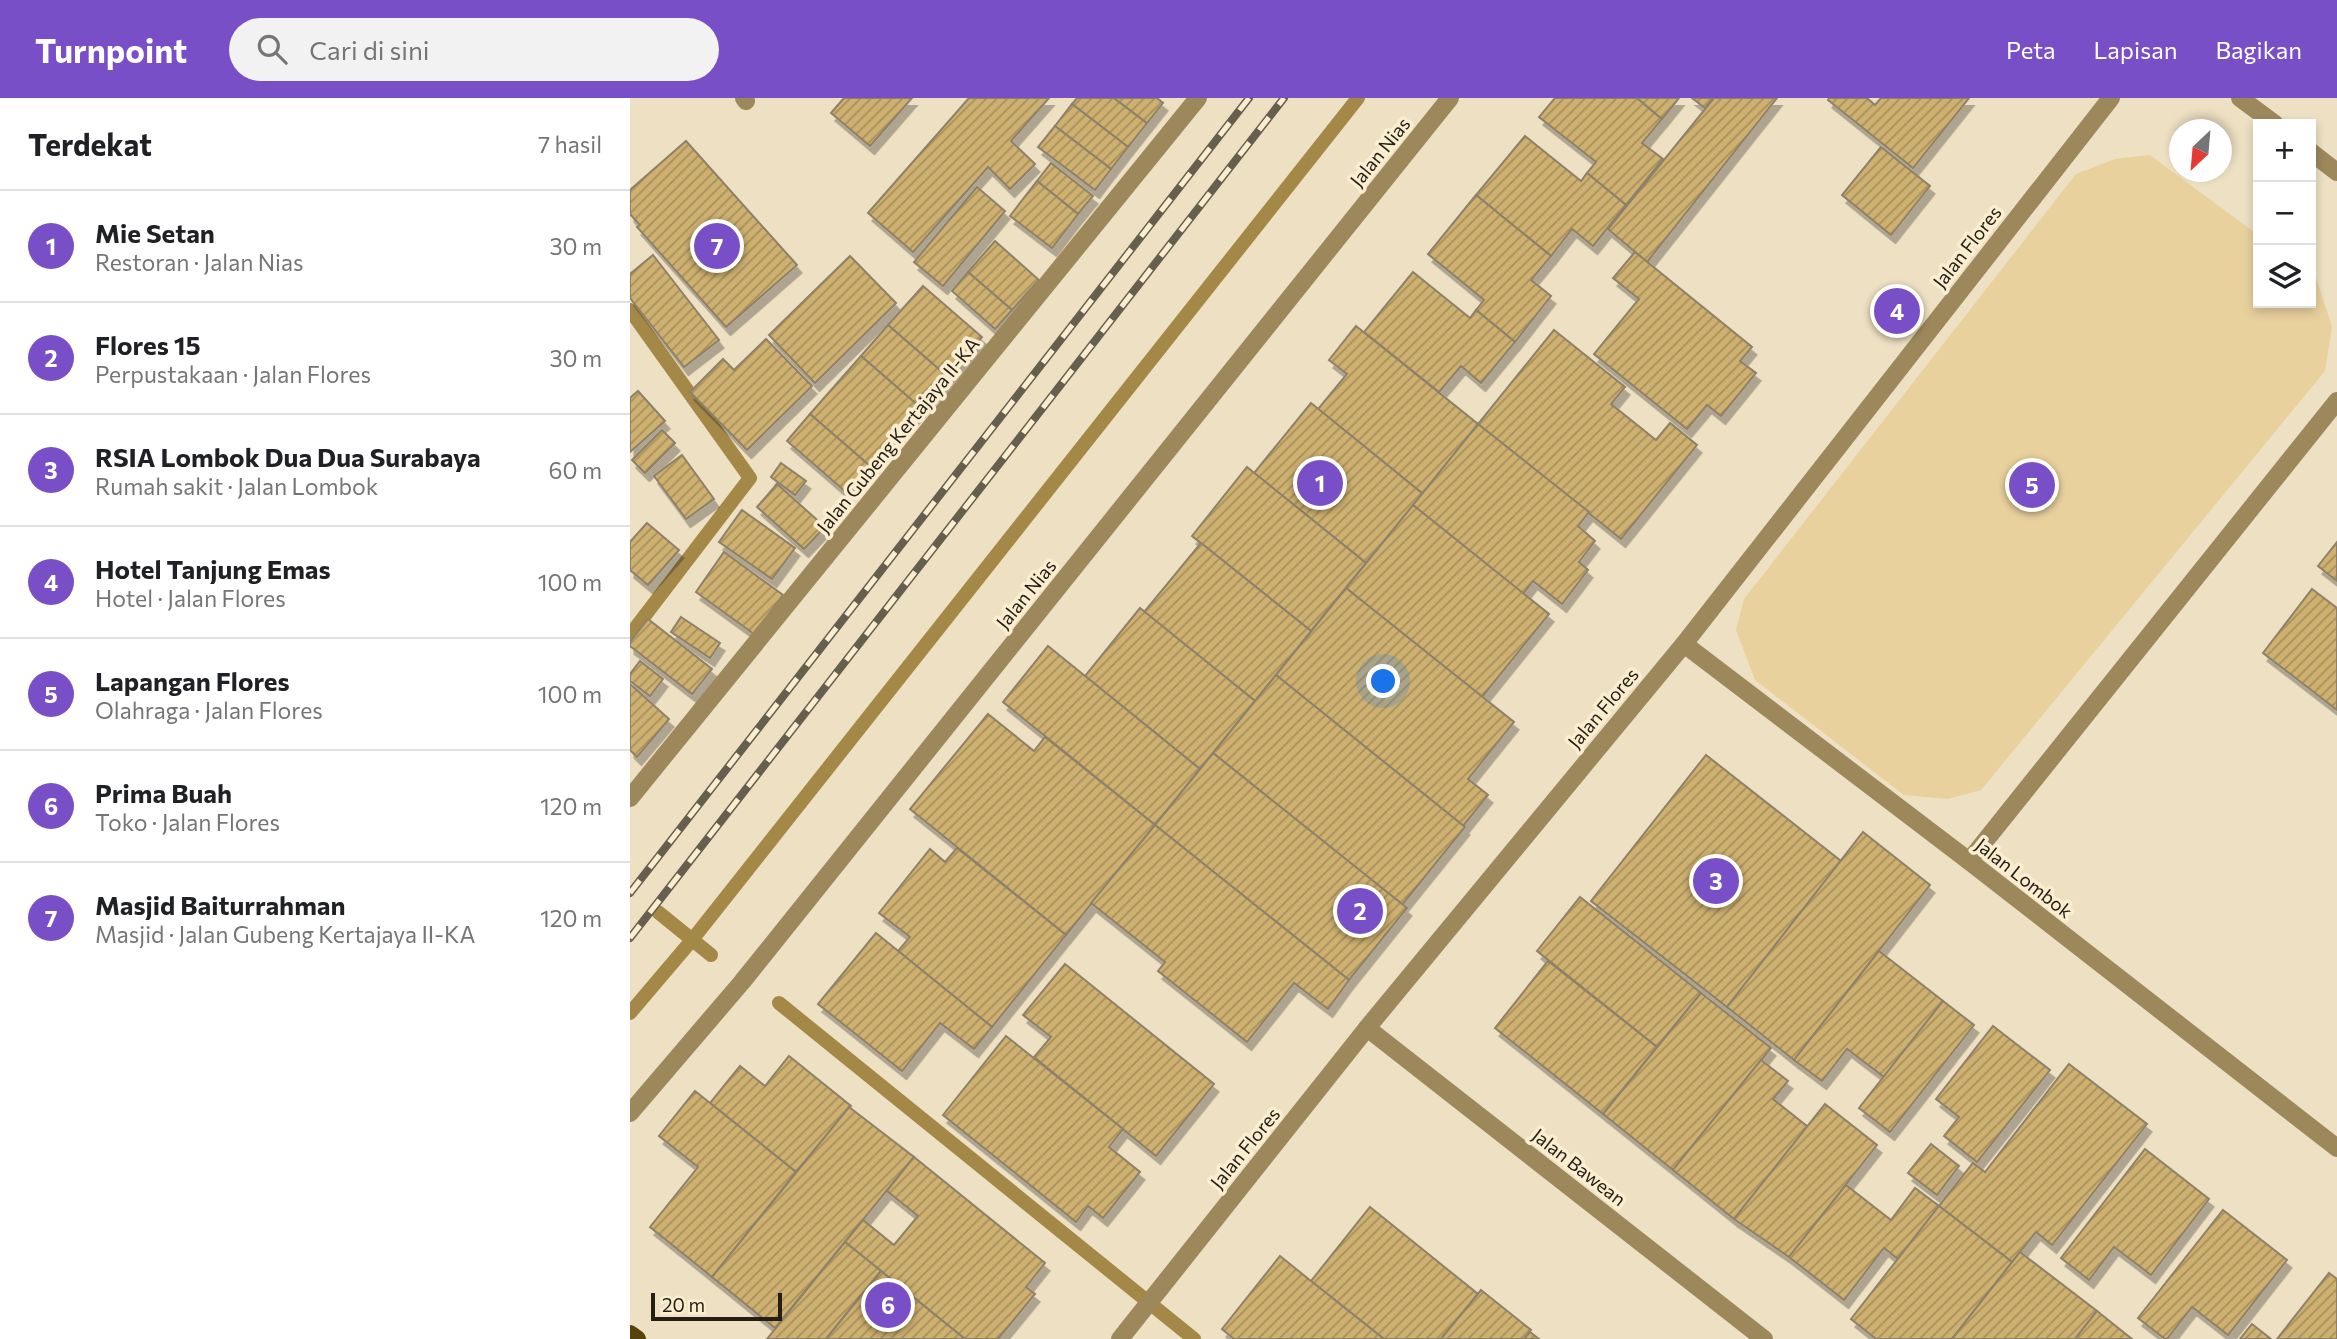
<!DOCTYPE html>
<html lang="id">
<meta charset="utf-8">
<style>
body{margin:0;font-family:Commissioner,sans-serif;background:#f2f2f2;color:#202124}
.controls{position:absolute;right:21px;top:21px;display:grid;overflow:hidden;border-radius:0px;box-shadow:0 4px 10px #0003}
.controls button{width:63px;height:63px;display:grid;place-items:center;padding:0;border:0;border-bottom:2px solid #e0e0e0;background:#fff;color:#202124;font:35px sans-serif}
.compass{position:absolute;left:1539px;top:21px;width:63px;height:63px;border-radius:50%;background:#fff;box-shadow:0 4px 10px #0003;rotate:206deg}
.scale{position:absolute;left:21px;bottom:18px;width:131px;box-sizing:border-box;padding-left:7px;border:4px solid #241f14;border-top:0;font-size:19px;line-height:24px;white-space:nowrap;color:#241f14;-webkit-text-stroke:5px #faedd0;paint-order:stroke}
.you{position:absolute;left:754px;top:584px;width:24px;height:24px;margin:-18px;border:5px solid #fff;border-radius:50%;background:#1a73e8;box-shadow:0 0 0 10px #1a73e833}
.badge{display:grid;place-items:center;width:46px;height:46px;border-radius:50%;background:#794fc8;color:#fff;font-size:23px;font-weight:700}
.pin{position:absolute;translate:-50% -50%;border:4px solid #fff;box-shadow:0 2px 7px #0006}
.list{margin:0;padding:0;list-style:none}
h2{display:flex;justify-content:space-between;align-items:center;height:91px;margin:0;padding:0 28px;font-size:30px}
h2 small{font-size:23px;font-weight:400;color:#757577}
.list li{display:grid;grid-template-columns:46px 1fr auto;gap:21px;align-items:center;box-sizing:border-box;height:112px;padding:0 28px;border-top:2px solid #e0e0e0}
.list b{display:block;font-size:26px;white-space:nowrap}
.list p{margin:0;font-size:23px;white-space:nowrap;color:#757577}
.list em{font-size:23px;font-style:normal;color:#757577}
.icon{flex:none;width:38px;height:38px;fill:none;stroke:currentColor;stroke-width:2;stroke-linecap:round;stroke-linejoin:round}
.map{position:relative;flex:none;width:1707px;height:1241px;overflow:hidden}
header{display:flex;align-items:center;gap:42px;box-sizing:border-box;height:98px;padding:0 35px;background:#794fc8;color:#fff}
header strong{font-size:33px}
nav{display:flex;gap:38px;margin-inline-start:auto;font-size:24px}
.search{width:490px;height:63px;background:#f2f2f2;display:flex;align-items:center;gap:18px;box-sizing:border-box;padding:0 24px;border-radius:38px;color:#757577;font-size:26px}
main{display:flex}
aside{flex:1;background:#fff}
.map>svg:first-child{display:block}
.green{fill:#e9d19e}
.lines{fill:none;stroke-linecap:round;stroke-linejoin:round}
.stream{stroke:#a48848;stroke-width:14}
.building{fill:url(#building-hatch);stroke:#8e8168;stroke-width:2;filter:url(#shadow)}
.minor{stroke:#9d885b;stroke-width:18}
.major{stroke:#584207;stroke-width:18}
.rail-casing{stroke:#665f4e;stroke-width:8}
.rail{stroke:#faedd0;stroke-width:5;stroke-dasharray:16;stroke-linecap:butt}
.labels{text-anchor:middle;stroke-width:7;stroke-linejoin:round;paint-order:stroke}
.street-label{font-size:19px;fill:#241f14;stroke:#faedd0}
</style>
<header>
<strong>Turnpoint</strong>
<div class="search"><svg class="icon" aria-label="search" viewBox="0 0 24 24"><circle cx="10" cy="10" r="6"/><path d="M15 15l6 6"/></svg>Cari di sini</div>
<nav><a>Peta</a><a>Lapisan</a><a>Bagikan</a></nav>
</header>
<main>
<aside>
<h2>Terdekat<small>7 hasil</small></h2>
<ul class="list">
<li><span class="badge">1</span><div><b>Mie Setan</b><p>Restoran · Jalan Nias</p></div><em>30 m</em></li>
<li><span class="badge">2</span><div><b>Flores 15</b><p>Perpustakaan · Jalan Flores</p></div><em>30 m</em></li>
<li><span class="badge">3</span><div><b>RSIA Lombok Dua Dua Surabaya</b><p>Rumah sakit · Jalan Lombok</p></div><em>60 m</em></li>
<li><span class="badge">4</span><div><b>Hotel Tanjung Emas</b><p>Hotel · Jalan Flores</p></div><em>100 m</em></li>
<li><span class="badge">5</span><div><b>Lapangan Flores</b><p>Olahraga · Jalan Flores</p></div><em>100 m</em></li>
<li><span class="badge">6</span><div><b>Prima Buah</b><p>Toko · Jalan Flores</p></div><em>120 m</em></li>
<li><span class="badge">7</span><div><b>Masjid Baiturrahman</b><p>Masjid · Jalan Gubeng Kertajaya II-KA</p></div><em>120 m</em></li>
</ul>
</aside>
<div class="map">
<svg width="1707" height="1241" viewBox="0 0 1707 1241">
<defs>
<pattern id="building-hatch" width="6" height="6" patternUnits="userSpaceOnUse" patternTransform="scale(1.75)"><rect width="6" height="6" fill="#ceb170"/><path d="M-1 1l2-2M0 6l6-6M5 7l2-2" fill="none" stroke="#a78f5b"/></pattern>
<filter id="shadow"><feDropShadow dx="4.5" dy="8" stdDeviation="0" flood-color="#0004"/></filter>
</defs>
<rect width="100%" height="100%" fill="#ede0c3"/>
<!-- green -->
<path class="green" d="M1520,57L1628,137V205H1681V175L1686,179L1702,229L1695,273L1351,692L1318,701L1274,697L1125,582L1106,532L1114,501L1446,76L1485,61Z"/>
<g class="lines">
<!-- stream -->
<g class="stream">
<path d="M0,212L120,380L0,537"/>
<path d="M28,814L81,857"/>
<path d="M149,905L564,1241"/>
<path d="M0,915L62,842L728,0"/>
</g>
</g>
<!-- building -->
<g class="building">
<path d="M214,0H282L240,48L201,15Z"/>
<path d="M339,0H419L381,43L405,66L380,91L358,69L283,154L238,115Z"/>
<path d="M447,0H484L517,25L498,49L442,6Z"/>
<path d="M484,0H527L533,5L517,25Z"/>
<path d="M925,0H1007L1032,21L1012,45L1033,61L996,107L957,75L966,64L909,19Z"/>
<path d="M1007,0H1049L1032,21Z"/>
<path d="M1062,0H1083L1075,10Z"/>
<path d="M1084,0H1147L1017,164L978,131Z"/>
<path d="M1199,0H1237L1245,7L1251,0H1339L1283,70L1198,2Z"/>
<path d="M442,6L498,49L481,71L425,28Z"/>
<path d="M425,28L481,71L465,92L408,49Z"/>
<path d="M895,38L951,83L957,75L996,107L963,148L942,131L921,158L846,97Z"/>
<path d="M56,43L167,167L96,229L7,129L10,127L0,116V92Z"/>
<path d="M1251,49L1300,88L1261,137L1212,97Z"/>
<path d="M421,65L463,98L448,116L407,83Z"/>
<path d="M407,83L448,116L422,150L380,118Z"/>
<path d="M347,89L375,113L313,188L284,164Z"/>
<path d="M846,97L921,158L901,182L921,198L885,244L846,212L854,202L798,156Z"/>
<path d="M365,143L409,182L382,212L338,174Z"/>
<path d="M1005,154L1122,249L1110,263L1126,275L1091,318L1077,307L1057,331L964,256L1009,201L983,180Z"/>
<path d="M23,157L89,242L54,269L0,200V176Z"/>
<path d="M220,158L266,205L185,285L139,237Z"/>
<path d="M338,174L382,212L365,231L322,193Z"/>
<path d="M783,174L840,220L846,212L885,244L851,285L831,268L809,294L734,234Z"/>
<path d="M293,188L352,239L318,279L258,227Z"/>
<path d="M258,227L318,279L291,310L231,258Z"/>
<path d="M726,228L848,326L793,396L688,311L717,276L699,262Z"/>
<path d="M924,232L995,289L981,306L1026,342L1040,325L1067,347L991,441L848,326Z"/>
<path d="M136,241L182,288L117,352L60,294L93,261L104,272Z"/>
<path d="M231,258L291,310L240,368L180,316Z"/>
<path d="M8,293L35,323L0,354V300Z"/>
<path d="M681,305L793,396L736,465L624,375Z"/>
<path d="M180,316L240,368L216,394L157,343Z"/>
<path d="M848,326L959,414L948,428L965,443L949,464L958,472L932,506L903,483L893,496L783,407Z"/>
<path d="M32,332L45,345L15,375L2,362Z"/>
<path d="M52,357L84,401L56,421L24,378Z"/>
<path d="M151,365L176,383L165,397L141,379Z"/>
<path d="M617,369L736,465L681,533L562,438Z"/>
<path d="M147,386L195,429L174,451L127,409Z"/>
<path d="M783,407L919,516L852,599L716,490Z"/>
<path d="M112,412L165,450L142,481L89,444Z"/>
<path d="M17,425L49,452L18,487L0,472V444Z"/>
<path d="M1707,444V483L1688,468Z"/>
<path d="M571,445L681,533L625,603L514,514Z"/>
<path d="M94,454L153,497L124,536L66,494Z"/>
<path d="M716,490L884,624L838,681L858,697L833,728L646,577Z"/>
<path d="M1682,491L1707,510V612L1633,555Z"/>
<path d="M510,510L625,603L570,671L455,578Z"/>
<path d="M51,519L90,545L80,560L41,534Z"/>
<path d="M18,521L82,571L62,596L0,548V544Z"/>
<path d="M418,548L570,671L525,727L373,604Z"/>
<path d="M10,563L33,581L20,598L0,583V576Z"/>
<path d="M646,577L835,729L772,807L583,655Z"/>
<path d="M0,586L39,621L7,659L0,652Z"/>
<path d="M358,616L404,653L415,639L525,727L436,837L280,711Z"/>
<path d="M583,655L777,810L719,882L525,727Z"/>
<path d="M1076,657L1211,763L1097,909L961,803Z"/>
<path d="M525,727L719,882L698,911L664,885L617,944L528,873L535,864L461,805Z"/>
<path d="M1233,734L1300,787L1164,962L1097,909Z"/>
<path d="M327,750L436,837L362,929L268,853L280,839L249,815L300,751L315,764Z"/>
<path d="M950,799L1071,895L1027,949L907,853Z"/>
<path d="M246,835L362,929L344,951L310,925L272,973L188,906Z"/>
<path d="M1249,853L1313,903L1254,979L1217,951L1192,983L1164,962Z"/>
<path d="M918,863L1027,949L973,1016L865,930Z"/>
<path d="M435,866L584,986L526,1058L404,959L421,939L393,917Z"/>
<path d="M1071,895L1141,950L1043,1072L973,1016Z"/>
<path d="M1313,903L1344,927L1260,1034L1229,1010Z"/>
<path d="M1363,928L1420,972L1347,1064L1314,1038L1329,1019L1306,1001Z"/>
<path d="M376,938L493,1031L479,1049L510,1074L473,1120L458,1108L446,1124L313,1017Z"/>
<path d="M159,958L221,1008L166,1074L80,1005L110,968L135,988Z"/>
<path d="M1131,962L1158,983L1143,1001L1178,1029L1104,1121L1043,1072Z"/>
<path d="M1439,966L1517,1026L1422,1147L1406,1134L1382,1164L1309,1108L1343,1065L1355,1074Z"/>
<path d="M65,993L166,1074L82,1179L20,1129L68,1069L29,1038Z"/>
<path d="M1195,1006L1247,1047L1159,1159L1104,1121Z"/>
<path d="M219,1009L284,1059L145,1230L82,1179Z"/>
<path d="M1301,1046L1329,1068L1307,1097L1278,1075Z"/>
<path d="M1515,1051L1579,1101L1521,1177L1484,1149L1459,1182L1431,1160Z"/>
<path d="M284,1059L415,1165L396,1189L405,1196L368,1241H335L215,1144L233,1122L264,1147L288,1118L257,1093Z"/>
<path d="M1216,1087L1261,1122L1285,1090L1309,1108L1268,1161L1254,1150L1214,1202L1159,1159Z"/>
<path d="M1309,1108L1382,1164L1322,1241H1246L1221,1221Z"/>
<path d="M740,1109L848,1196L811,1241H754L681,1183Z"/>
<path d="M1593,1112L1657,1162L1598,1237L1562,1209L1537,1241H1535L1508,1220Z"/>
<path d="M215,1144L251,1173L196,1241H137Z"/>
<path d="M1390,1154L1467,1213L1445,1241H1322Z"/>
<path d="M650,1158L681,1183L754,1241H604L592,1231Z"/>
<path d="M251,1173L335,1241H196Z"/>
<path d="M1699,1175L1707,1181V1241H1647Z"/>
<path d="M851,1192L901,1232L894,1241H811Z"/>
<path d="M1467,1213L1502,1241H1445Z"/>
<path d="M1622,1226L1641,1241H1610Z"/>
<path d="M900,1234L909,1241H894Z"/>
</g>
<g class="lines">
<!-- minor -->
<g class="minor">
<path d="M114,0L116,3"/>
<path d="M1610,0L1645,26"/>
<path d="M1681,54L1707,74"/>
<path d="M1054,546L1339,763L1707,1050"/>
<path d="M0,700L568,0"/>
<path d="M1339,763L1707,303"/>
<path d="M737,930L1134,1241"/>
<path d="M0,1015L112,884L820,0"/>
<path d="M490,1241L737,930L1054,546L1481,0"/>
</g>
<!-- major -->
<path class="major" d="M0,1236L7,1241"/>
<defs>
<g id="rail">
<path d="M0,795L619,0"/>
<path d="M0,840L654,0"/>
</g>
</defs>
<!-- rail casing -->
<use href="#rail" class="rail-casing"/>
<!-- rail -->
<use href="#rail" class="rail"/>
</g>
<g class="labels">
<!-- street labels -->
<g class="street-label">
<text transform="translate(750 54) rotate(-51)" y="7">Jalan Nias</text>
<text transform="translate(1337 149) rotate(-52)" y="7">Jalan Flores</text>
<text transform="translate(268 337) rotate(-51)" y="7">Jalan Gubeng Kertajaya II-KA</text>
<text transform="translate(396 496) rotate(-51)" y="7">Jalan Nias</text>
<text transform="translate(973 610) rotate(-50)" y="7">Jalan Flores</text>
<text transform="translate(1394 780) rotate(38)" y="7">Jalan Lombok</text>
<text transform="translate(615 1050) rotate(-51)" y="7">Jalan Flores</text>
<text transform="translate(949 1069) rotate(38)" y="7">Jalan Bawean</text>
</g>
</g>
</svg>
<div class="controls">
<button>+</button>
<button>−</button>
<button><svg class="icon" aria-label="layers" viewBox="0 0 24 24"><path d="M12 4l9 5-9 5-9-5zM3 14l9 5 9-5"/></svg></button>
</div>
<svg class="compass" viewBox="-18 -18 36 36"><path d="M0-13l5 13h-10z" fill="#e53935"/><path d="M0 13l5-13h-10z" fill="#757577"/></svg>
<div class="scale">20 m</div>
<div class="you"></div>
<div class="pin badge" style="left:690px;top:385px">1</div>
<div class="pin badge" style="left:730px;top:813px">2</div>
<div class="pin badge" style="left:1086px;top:783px">3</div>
<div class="pin badge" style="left:1267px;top:213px">4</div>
<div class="pin badge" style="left:1402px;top:387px">5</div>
<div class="pin badge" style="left:258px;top:1207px">6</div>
<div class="pin badge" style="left:87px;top:148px">7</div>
</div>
</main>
